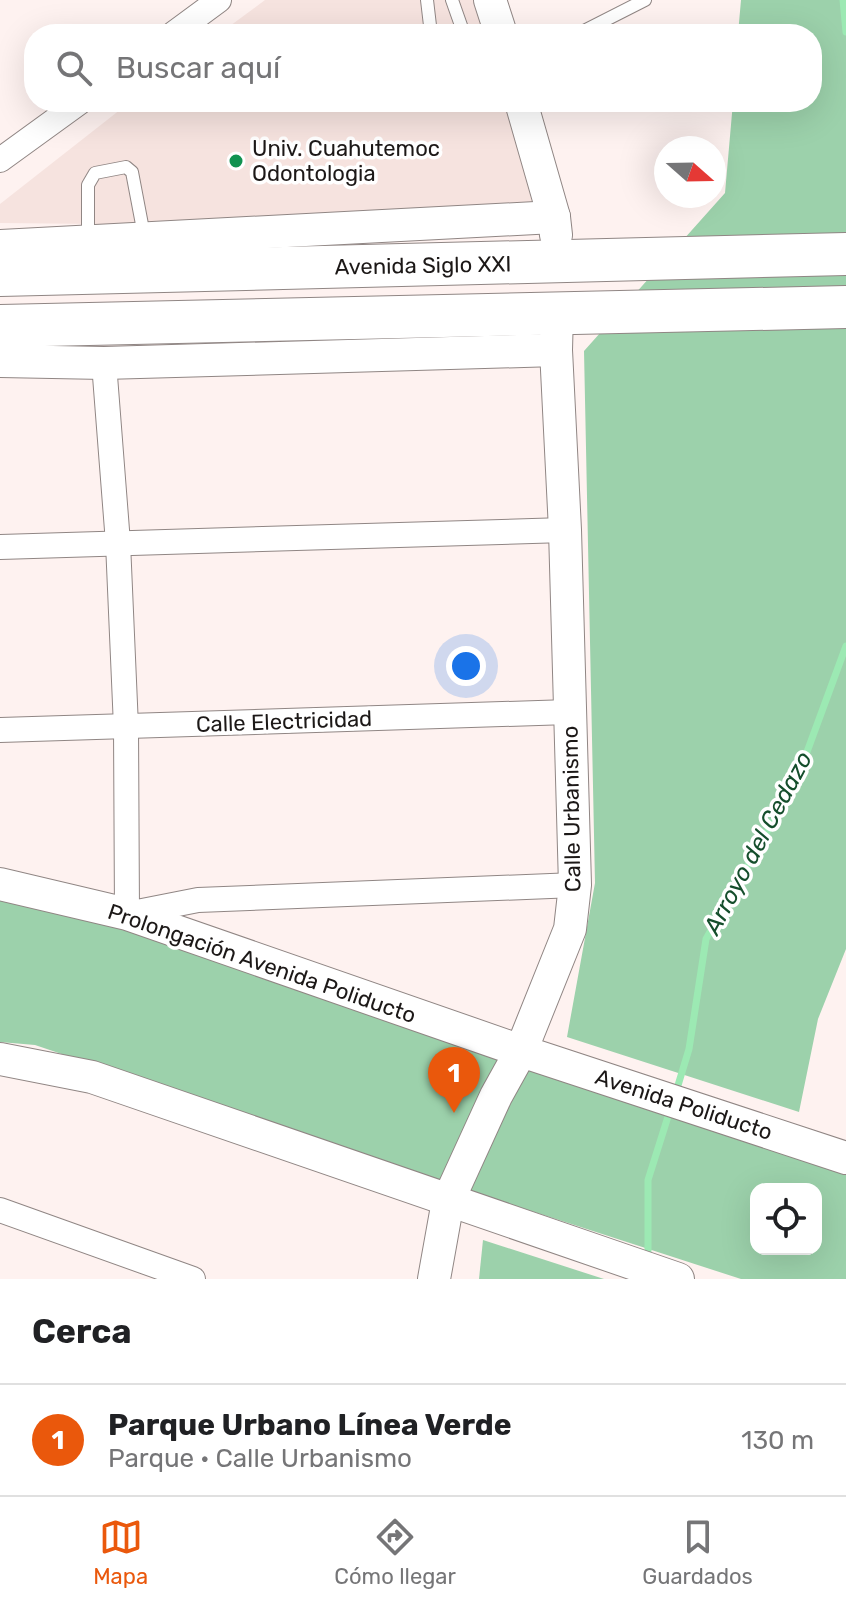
<!DOCTYPE html>
<html lang="es">
<meta charset="utf-8">
<style>
body{margin:0;font-family:Rubik,sans-serif;background:#f2f2f2;color:#202124}
.controls{position:absolute;right:24px;bottom:24px;display:grid;overflow:hidden;border-radius:16px;box-shadow:0 8px 32px #0002}
.controls button{width:72px;height:72px;display:grid;place-items:center;padding:0;border:0;border-bottom:2px solid #e0e0e0;background:#fff;color:#202124;font:40px sans-serif}
.compass{position:absolute;left:654px;top:136px;width:72px;height:72px;border-radius:50%;background:#fff;box-shadow:0 8px 32px #0002;rotate:110deg}
.you{position:absolute;left:466px;top:666px;width:28px;height:28px;margin:-20px;border:6px solid #fff;border-radius:50%;background:#1a73e8;box-shadow:0 0 0 12px #1a73e833}
.badge{display:grid;place-items:center;width:52px;height:52px;border-radius:50%;background:#ea580c;color:#fff;font-size:26px;font-weight:700}
.pin{position:absolute;translate:-50% -66px;filter:drop-shadow(0 2px 4px #0008)}
.pin::after{content:'';position:absolute;top:42px;width:28px;height:24px;background:inherit;clip-path:polygon(0 0,100% 0,50% 100%)}
.list{margin:0;padding:0;list-style:none}
h2{display:flex;justify-content:space-between;align-items:center;height:104px;margin:0;padding:0 32px;font-size:34px}
h2 small{font-size:26px;font-weight:400;color:#757577}
.list li{display:grid;grid-template-columns:52px 1fr auto;gap:24px;align-items:center;box-sizing:border-box;height:112px;padding:0 32px;border-top:2px solid #e0e0e0}
.list b{display:block;font-size:30px;white-space:nowrap}
.list p{margin:0;font-size:26px;white-space:nowrap;color:#757577}
.list em{font-size:26px;font-style:normal;color:#757577}
.icon{flex:none;width:44px;height:44px;fill:none;stroke:currentColor;stroke-width:2;stroke-linecap:round;stroke-linejoin:round}
.map{position:relative;flex:none;width:846px;height:1279px;overflow:hidden}
.search{position:absolute;background:#fff;box-shadow:0 8px 32px #0002;left:24px;right:24px;top:24px;height:88px;display:flex;align-items:center;gap:20px;box-sizing:border-box;padding:0 28px;border-radius:32px;color:#757577;font-size:30px}
.sheet{height:216px;background:#fff}
nav{display:flex;justify-content:space-around;align-items:center;box-sizing:border-box;height:112px;border-top:2px solid #e0e0e0;background:#fff;font-size:22px;color:#757577}
nav a{display:grid;justify-items:center;gap:4px}
nav .on{color:#ea580c}
.map>svg:first-child{display:block}
.built{fill:#f6e3df}
.green{fill:#9cd1ab;fill-rule:evenodd}
.lines{fill:none;stroke-linecap:round;stroke-linejoin:round}
.stream{stroke:#9ce9b3;stroke-width:7}
.service-casing{stroke:#908684;stroke-width:14}
.minor-casing{stroke:#908684;stroke-width:26}
.tertiary-casing{stroke:#908684;stroke-width:34}
.trunk-casing{stroke:#908684;stroke-width:44}
.service{stroke:#fff;stroke-width:12}
.minor{stroke:#fff;stroke-width:24}
.tertiary{stroke:#fff;stroke-width:32}
.trunk{stroke:#fff;stroke-width:42}
.poi-dot{fill:#119250;stroke:#fff;stroke-width:3}
.labels{text-anchor:middle;stroke-width:7;stroke-linejoin:round;paint-order:stroke}
.poi-label{font-size:22px;fill:#1c1817;stroke:#fff;text-anchor:start}
.street-label{font-size:22px;fill:#1c1817;stroke:#fff}
.water-label{font-size:24px;font-style:italic;fill:#154e2c;stroke:#fff}
</style>
<div class="map">
<svg width="846" height="1279" viewBox="0 0 846 1279">
<rect width="100%" height="100%" fill="#fef2f0"/>
<!-- built -->
<g class="built">
<path d="M265,0H476L486,34H219Z"/>
<path d="M130,102H505L533,205L192,225L0,223V204Z"/>
</g>
<!-- green -->
<g class="green">
<path d="M741,0H846V949L818,1019L799,1112L567,1037L595,883L584,351L725,193L733,102H812V34H738Z"/>
<path d="M0,895L148,933L846,1172V1279H741L432,1179L35,1045L0,1042ZM756,1189H816V1249H756Z"/>
<path d="M483,1240L604,1279H479Z"/>
</g>
<g class="lines">
<!-- stream -->
<g class="stream">
<path d="M843,0L846,32"/>
<path d="M676,1092L689,1049L706,939L797,779L846,646"/>
<path d="M648,1259V1180L671,1107"/>
</g>
<defs>
<g id="service">
<path d="M427,0L431,34"/>
<path d="M452,0L464,34"/>
<path d="M578,34L645,0"/>
<path d="M88,241V185L95,173L126,167L132,172L144,235"/>
</g>
<g id="minor">
<path d="M173,34L219,0"/>
<path d="M0,160L80,102"/>
<path d="M104,363L118,543L126,727L127,914L198,900L575,885"/>
<path d="M0,547L565,530"/>
<path d="M0,730L569,712"/>
<path d="M0,1210L193,1279"/>
</g>
<g id="tertiary">
<path d="M490,0L501,34"/>
<path d="M521,102L554,217L556,235"/>
<path d="M0,246L554,217"/>
<path d="M0,361L104,363L556,350"/>
<path d="M0,884L127,914L521,1051L846,1158"/>
<path d="M0,1059L92,1077L678,1279"/>
<path d="M434,1279L448,1201L496,1096L521,1051L570,929L575,885L565,530L556,350L557,312"/>
</g>
<g id="trunk">
<path d="M0,275L846,254"/>
<path d="M0,326L846,307"/>
</g>
</defs>
<!-- service casing -->
<use href="#service" class="service-casing"/>
<!-- minor casing -->
<use href="#minor" class="minor-casing"/>
<!-- tertiary casing -->
<use href="#tertiary" class="tertiary-casing"/>
<!-- trunk casing -->
<use href="#trunk" class="trunk-casing"/>
<!-- service -->
<use href="#service" class="service"/>
<!-- minor -->
<use href="#minor" class="minor"/>
<!-- tertiary -->
<use href="#tertiary" class="tertiary"/>
<!-- trunk -->
<use href="#trunk" class="trunk"/>
</g>
<!-- markers -->
<circle class="poi-dot" cx="236" cy="161" r="8"/>
<g class="labels">
<!-- poi labels -->
<g class="poi-label">
<text x="252" y="156">Univ. Cuahutemoc<tspan x="252" dy="25">Odontologia</tspan></text>
</g>
<!-- street labels -->
<g class="street-label">
<text transform="translate(423 265) rotate(-1)" y="8">Avenida Siglo XXI</text>
<text transform="translate(284 721) rotate(-2)" y="8">Calle Electricidad</text>
<text transform="translate(571 809) rotate(-91)" y="8">Calle Urbanismo</text>
<text transform="translate(262 963) rotate(19)" y="8">Prolongación Avenida Poliducto</text>
<text transform="translate(684 1104) rotate(18)" y="8">Avenida Poliducto</text>
</g>
<!-- water labels -->
<g class="water-label">
<text transform="translate(758 843) rotate(-62)" y="8">Arroyo del Cedazo</text>
</g>
</g>
</svg>
<div class="controls">
<button><svg class="icon" aria-label="locate" viewBox="0 0 24 24"><circle cx="12" cy="12" r="6"/><path d="M12 2v4M12 18v4M2 12h4M18 12h4"/></svg></button>
</div>
<svg class="compass" viewBox="-18 -18 36 36"><path d="M0-13l5 13h-10z" fill="#e53935"/><path d="M0 13l5-13h-10z" fill="#757577"/></svg>
<div class="you"></div>
<div class="pin badge" style="left:454px;top:1113px">1</div>
<div class="search"><svg class="icon" aria-label="search" viewBox="0 0 24 24"><circle cx="10" cy="10" r="6"/><path d="M15 15l6 6"/></svg>Buscar aquí</div>
</div>
<section class="sheet">
<h2>Cerca<small></small></h2>
<ul class="list">
<li><span class="badge">1</span><div><b>Parque Urbano Línea Verde</b><p>Parque · Calle Urbanismo</p></div><em>130 m</em></li>
</ul>
</section>
<nav>
<a class="on"><svg class="icon" aria-label="map" viewBox="0 0 24 24"><path d="M3 6l6-2 6 2 6-2v14l-6 2-6-2-6 2zM9 4v14M15 6v14"/></svg>Mapa</a>
<a><svg class="icon" aria-label="directions" viewBox="0 0 24 24"><path d="M12 3l9 9-9 9-9-9zM9 14v-3h6M13 9l2 2-2 2"/></svg>Cómo llegar</a>
<a><svg class="icon" aria-label="saved" viewBox="0 0 24 24"><path d="M7 4h10v16l-5-4-5 4z"/></svg>Guardados</a>
</nav>
